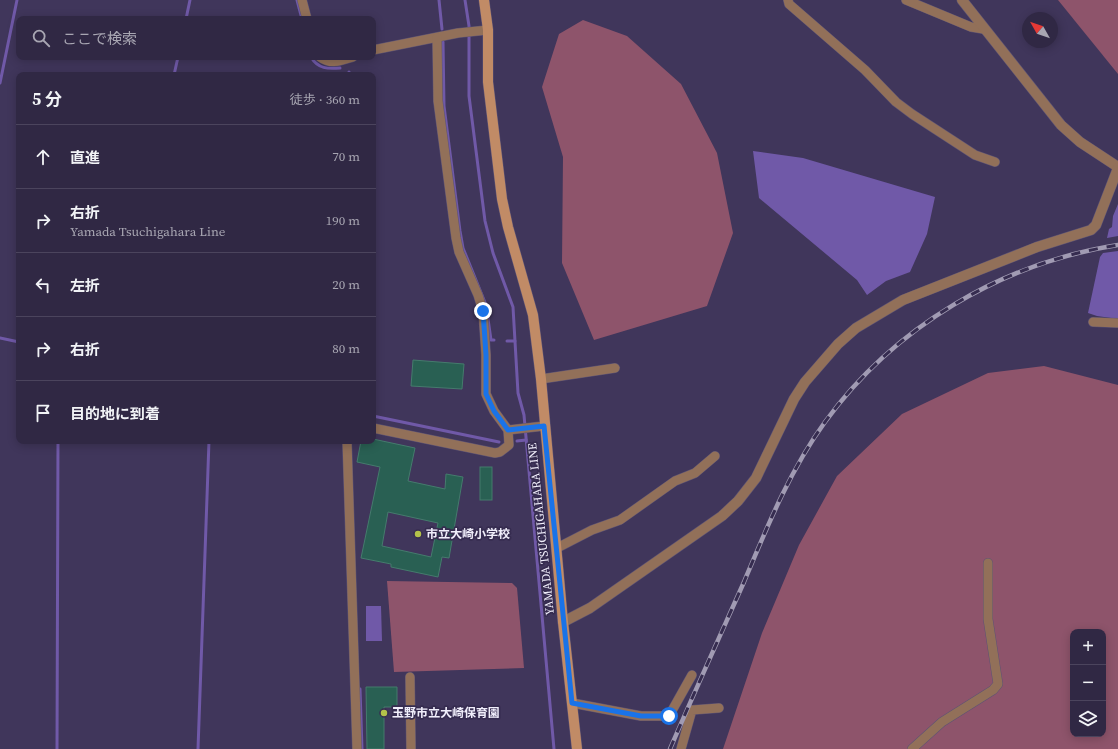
<!DOCTYPE html>
<html lang="ja">
<meta charset="utf-8">
<style>
body{margin:0;font-family:"Source Serif 4","Noto Sans JP",serif;background:#3c344f;color:#f1f3f6}
.controls{position:absolute;right:12px;bottom:12px;display:grid;overflow:hidden;border-radius:8px;box-shadow:0 2px 10px #0003}
.controls button{width:36px;height:36px;display:grid;place-items:center;padding:0;border:0;border-bottom:1px solid #4b445d;background:#302844;color:#f1f3f6;font:20px sans-serif}
.compass{position:absolute;left:1022px;top:12px;width:36px;height:36px;border-radius:50%;background:#302844;box-shadow:0 2px 10px #0003;rotate:310deg}
.stop{position:absolute;width:12px;height:12px;margin:-9px;border:3px solid #1a73e8;border-radius:50%;background:#fff}
.stop.end{background:#1a73e8;border-color:#fff;box-shadow:0 1px 4px #0008}
.list{margin:0;padding:0;list-style:none}
h2{display:flex;justify-content:space-between;align-items:center;height:52px;margin:0;padding:0 16px;font-size:17px}
h2 small{font-size:13px;font-weight:400;color:#a8a6b2}
.list li{display:grid;grid-template-columns:26px 1fr auto;gap:12px;align-items:center;box-sizing:border-box;height:64px;padding:0 16px;border-top:1px solid #4b445d}
.list b{display:block;font-size:15px;white-space:nowrap}
.list p{margin:0;font-size:13px;white-space:nowrap;color:#a8a6b2}
.list em{font-size:13px;font-style:normal;color:#a8a6b2}
.icon{flex:none;width:22px;height:22px;fill:none;stroke:currentColor;stroke-width:2;stroke-linecap:round;stroke-linejoin:round}
.map{position:relative;flex:none;width:1118px;height:749px;overflow:hidden}
.search{position:absolute;background:#302844;box-shadow:0 2px 10px #0003;left:16px;top:16px;width:360px;height:44px;display:flex;align-items:center;gap:10px;box-sizing:border-box;padding:0 14px;border-radius:8px;color:#a8a6b2;font-size:15px}
.panel{position:absolute;background:#302844;box-shadow:0 2px 10px #0003;left:16px;top:72px;width:360px;height:372px;border-radius:8px}
.map>svg:first-child{display:block}
.green{fill:#8e546b;fill-rule:evenodd}
.water{fill:#7059a8}
.lines{fill:none;stroke-linecap:round;stroke-linejoin:round}
.stream{stroke:#7059a8;stroke-width:3}
.building{fill:#296053;stroke:#457b6d;fill-rule:evenodd}
.minor-casing{stroke:#5c5375;stroke-width:10}
.tertiary-casing{stroke:#5c5375;stroke-width:11}
.secondary-casing{stroke:#5c5375;stroke-width:11}
.minor{stroke:#927059;stroke-width:9}
.tertiary{stroke:#927059;stroke-width:10}
.secondary{stroke:#c18b66;stroke-width:10}
.rail-casing{stroke:#a19bb3;stroke-width:4.5}
.rail{stroke:#362c50;stroke-width:3;stroke-dasharray:9;stroke-linecap:butt}
.route{stroke:#1a73e8;stroke-width:5}
.poi-dot{fill:#b4c24a;stroke:#362c50;stroke-width:1.5}
.labels{text-anchor:middle;stroke-width:3.5;stroke-linejoin:round;paint-order:stroke}
.street-label{font-size:12px;fill:#f0eefb;stroke:#362c50}
.poi-label{font-size:12px;font-weight:bold;fill:#f0eefb;stroke:#362c50;text-anchor:start}
</style>
<div class="map">
<svg width="1118" height="749" viewBox="0 0 1118 749">
<rect width="100%" height="100%" fill="#40365b"/>
<!-- green -->
<g class="green">
<path d="M1058,0H1118V74Z"/>
<path d="M583,20L627,36L681,84L717,153L733,233L707,306L594,340L562,263L563,157L542,87L559,34Z"/>
<path d="M1044,366L1118,385V749H723L762,633L799,545L837,476L902,414L988,373ZM1073,632H1103V734H1073Z"/>
<path d="M387,581L512,583L517,588L524,668L394,672Z"/>
</g>
<!-- water -->
<g class="water">
<path d="M753,151L803,158L935,197L927,234L910,272L886,281L867,295L857,280L759,198Z"/>
<path d="M1118,204V236L1107,238L1109,229L1112,227L1113,216Z"/>
<path d="M1118,251V319L1097,316L1088,313L1100,257L1103,253Z"/>
<path d="M366,606H381L382,641H366Z"/>
</g>
<g class="lines">
<!-- stream -->
<g class="stream">
<path d="M297,0L302,19"/>
<path d="M439,0L442,29"/>
<path d="M465,0L469,26V96L485,221L493,253L513,307L518,393L524,415L554,749"/>
<path d="M186,19L190,0"/>
<path d="M443,42L444,106L460,231L463,248L486,305L491,340H494"/>
<path d="M311,57C318,69 328,69 340,68"/>
<path d="M349,72L351,75"/>
<path d="M174,75L178,57"/>
<path d="M0,83L17,0"/>
<path d="M0,338L19,342"/>
<path d="M507,341H515"/>
<path d="M373,416L499,442"/>
<path d="M517,441L526,440"/>
<path d="M360,689L362,749"/>
<path d="M57,749L58,441"/>
<path d="M198,749L209,441"/>
</g>
</g>
<!-- building -->
<g class="building">
<path d="M413,360L464,364L462,389L411,386Z"/>
<path d="M373,439L415,448L408,481L445,489L446,474L463,477L449,558L442,557L438,577L391,567V564L361,558L380,467L357,462L361,441H373ZM388,512L438,523L431,557L382,546Z"/>
<rect x="480" y="467" width="12" height="33"/>
<path d="M366,687H397V707H384V749H367Z"/>
</g>
<g class="lines">
<defs>
<g id="minor">
<path d="M302,0L307,19"/>
<path d="M788,0L789,4L865,70L896,102L912,114L975,155L995,162"/>
<path d="M906,0L971,27L983,29"/>
<path d="M373,50L458,33L488,30"/>
<path d="M320,57C331,65 340,61 353,57"/>
<path d="M1093,322L1118,323"/>
<path d="M541,379L615,368"/>
<path d="M373,428L495,453L500,452L509,445L508,430L494,411L486,394V355L483,311L478,295L459,252L456,238L438,101L437,38"/>
<path d="M508,430L544,426"/>
<path d="M347,441L357,749"/>
<path d="M557,548L592,530L620,520L675,481L695,473L715,456"/>
<path d="M410,677L411,749"/>
<path d="M572,703L641,716H669L692,675"/>
<path d="M681,749L692,710L719,708"/>
<path d="M912,749L942,722L993,690L998,684L988,619V563"/>
</g>
<g id="tertiary">
<path d="M962,0L1061,125L1080,142L1118,167"/>
<path d="M563,622L590,608L722,516L738,501L756,478L794,399L805,382L838,344L856,328L903,300L1037,247L1091,230L1096,225L1118,168"/>
</g>
<path id="secondary" d="M484,0L488,30V82L502,199L508,227L533,315L541,379L563,622L577,749"/>
</defs>
<!-- minor casing -->
<use href="#minor" class="minor-casing"/>
<!-- tertiary casing -->
<use href="#tertiary" class="tertiary-casing"/>
<!-- secondary casing -->
<use href="#secondary" class="secondary-casing"/>
<!-- minor -->
<use href="#minor" class="minor"/>
<!-- tertiary -->
<use href="#tertiary" class="tertiary"/>
<!-- secondary -->
<use href="#secondary" class="secondary"/>
<defs>
<path id="rail" d="M670,749C694,693 719,638 744,582C767,527 790,470 825,422C894,327 1002,263 1118,245"/>
</defs>
<!-- rail casing -->
<use href="#rail" class="rail-casing"/>
<!-- rail -->
<use href="#rail" class="rail"/>
</g>
<g class="lines">
<!-- route -->
<path class="route" d="M483,311L486,355V394L494,411L508,430L544,426L572,703L641,716H669"/>
</g>
<!-- markers -->
<g class="poi-dot">
<circle cx="418" cy="534" r="4"/>
<circle cx="384" cy="713" r="4"/>
</g>
<g class="labels">
<!-- street labels -->
<g class="street-label">
<text transform="translate(541 529) rotate(-96)" y="4">YAMADA TSUCHIGAHARA LINE</text>
</g>
<!-- poi labels -->
<g class="poi-label">
<text x="426" y="538">市立大崎小学校</text>
<text x="392" y="717">玉野市立大崎保育園</text>
</g>
</g>
</svg>
<div class="controls">
<button>+</button>
<button>−</button>
<button><svg class="icon" aria-label="layers" viewBox="0 0 24 24"><path d="M12 4l9 5-9 5-9-5zM3 14l9 5 9-5"/></svg></button>
</div>
<svg class="compass" viewBox="-18 -18 36 36"><path d="M0-13l5 13h-10z" fill="#e53935"/><path d="M0 13l5-13h-10z" fill="#a8a6b2"/></svg>
<div class="stop" style="left:669px;top:716px"></div>
<div class="stop end" style="left:483px;top:311px"></div>
<div class="search"><svg class="icon" aria-label="search" viewBox="0 0 24 24"><circle cx="10" cy="10" r="6"/><path d="M15 15l6 6"/></svg>ここで検索</div>
<section class="panel">
<h2>5 分<small>徒歩 · 360 m</small></h2>
<ul class="list">
<li><svg class="icon" aria-label="ahead" viewBox="0 0 24 24"><path d="M12 20V5M6 11l6-6 6 6"/></svg><div><b>直進</b></div><em>70 m</em></li>
<li><svg class="icon" aria-label="right" viewBox="0 0 24 24"><path d="M7 20v-9h11M14 6l5 5-5 5"/></svg><div><b>右折</b><p>Yamada Tsuchigahara Line</p></div><em>190 m</em></li>
<li><svg class="icon" aria-label="left" viewBox="0 0 24 24"><path d="M17 20v-9H6M10 6l-5 5 5 5"/></svg><div><b>左折</b></div><em>20 m</em></li>
<li><svg class="icon" aria-label="right" viewBox="0 0 24 24"><path d="M7 20v-9h11M14 6l5 5-5 5"/></svg><div><b>右折</b></div><em>80 m</em></li>
<li><svg class="icon" aria-label="arrive" viewBox="0 0 24 24"><path d="M6 21V4h12l-3 4 3 4H6"/></svg><div><b>目的地に到着</b></div></li>
</ul>
</section>
</div>
